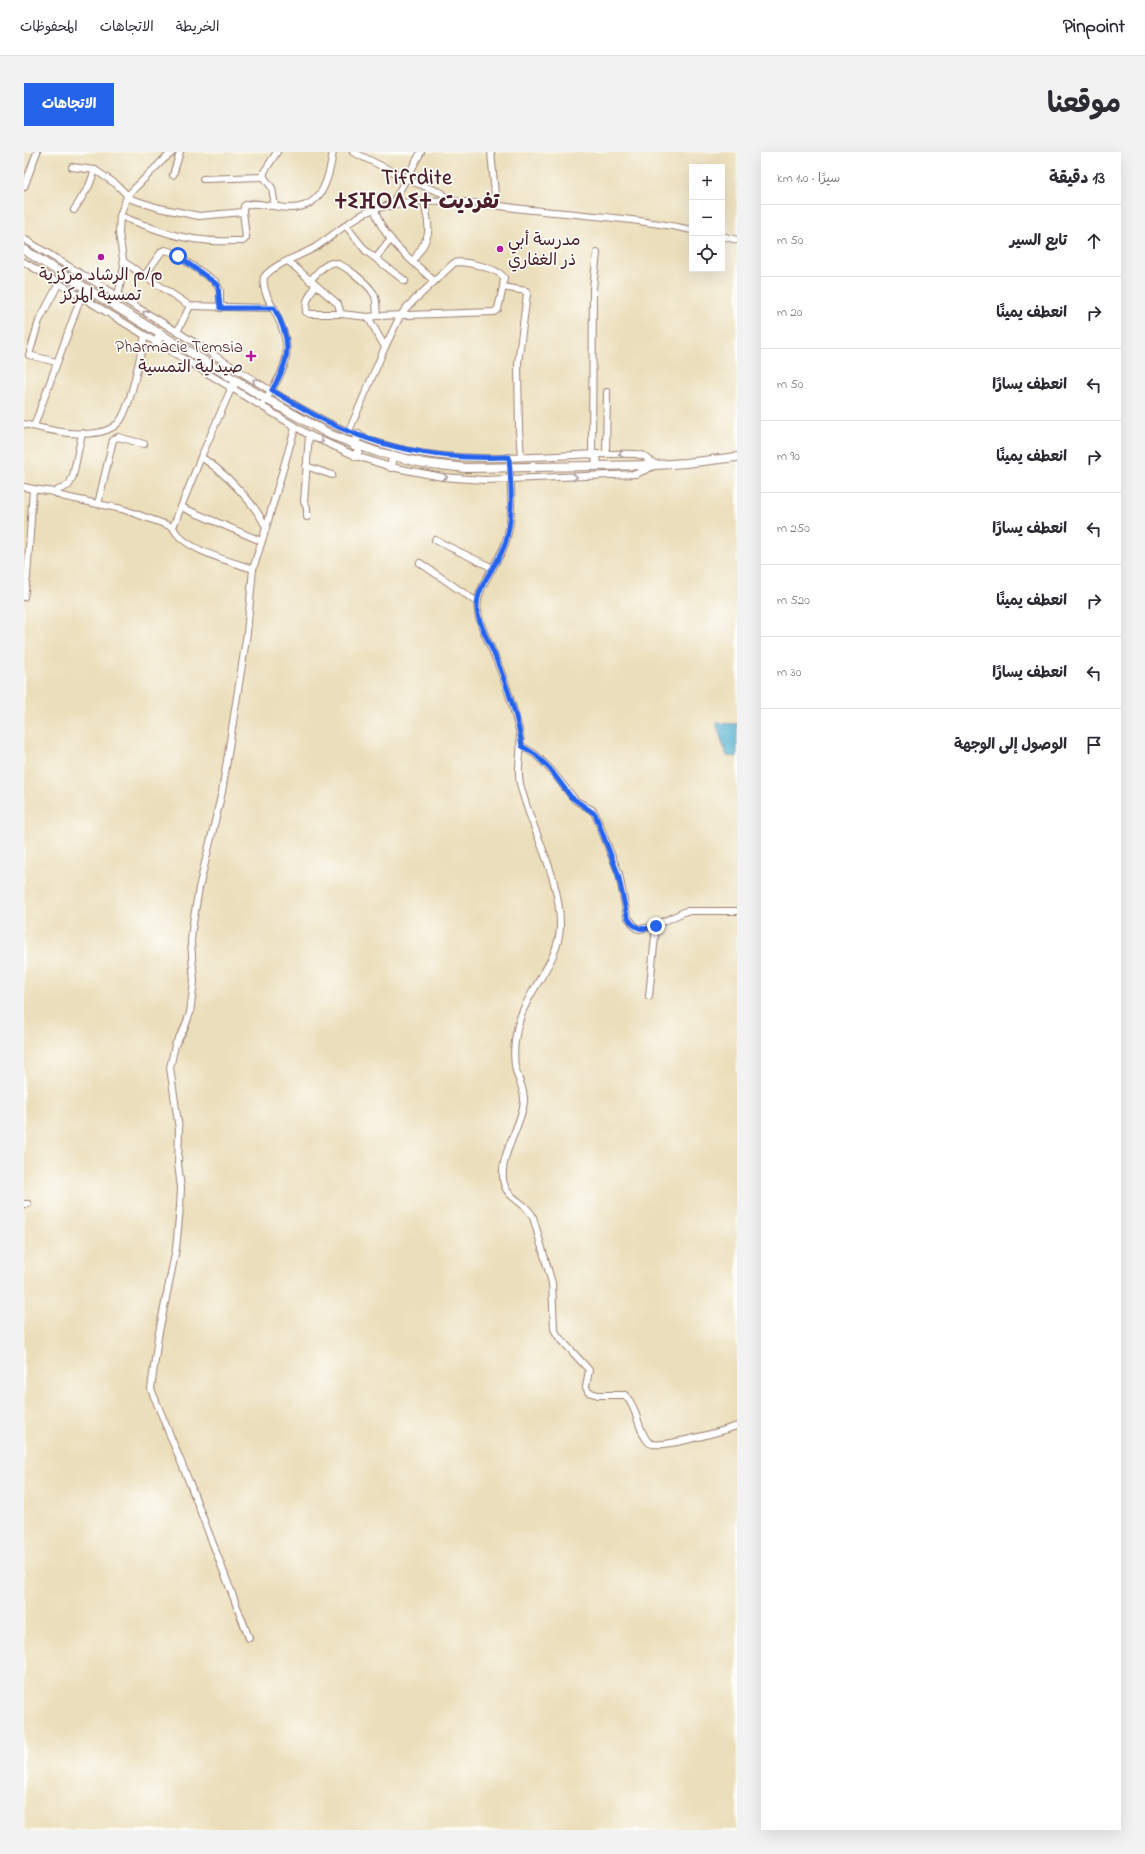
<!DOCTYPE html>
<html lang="ar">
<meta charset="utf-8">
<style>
body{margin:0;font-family:"Indie Flower","Playpen Sans Arabic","Noto Sans Tifinagh",sans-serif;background:#f2f2f3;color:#2b2b33;direction:rtl}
.controls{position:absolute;right:12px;top:12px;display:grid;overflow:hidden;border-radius:0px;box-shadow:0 4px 16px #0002}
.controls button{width:36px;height:36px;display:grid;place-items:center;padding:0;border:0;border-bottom:1px solid #e1e1e2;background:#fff;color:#2b2b33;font:20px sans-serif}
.stop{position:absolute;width:12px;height:12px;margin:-9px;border:3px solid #2563eb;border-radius:50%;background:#fff}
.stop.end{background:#2563eb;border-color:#fff;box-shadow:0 1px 4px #0008}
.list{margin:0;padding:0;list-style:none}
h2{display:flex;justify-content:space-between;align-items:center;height:52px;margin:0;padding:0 16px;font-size:17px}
h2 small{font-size:13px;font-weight:400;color:#7c7c81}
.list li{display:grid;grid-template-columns:26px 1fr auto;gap:12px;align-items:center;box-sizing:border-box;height:72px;padding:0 16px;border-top:1px solid #e1e1e2}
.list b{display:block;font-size:15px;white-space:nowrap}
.list em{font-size:13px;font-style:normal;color:#7c7c81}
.icon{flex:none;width:22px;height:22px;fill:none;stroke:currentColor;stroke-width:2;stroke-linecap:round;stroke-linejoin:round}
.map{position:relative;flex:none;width:713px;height:1678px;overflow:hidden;direction:ltr;border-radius:0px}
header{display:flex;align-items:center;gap:24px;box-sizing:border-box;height:56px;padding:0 20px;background:#fff;border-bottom:1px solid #e1e1e2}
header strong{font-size:19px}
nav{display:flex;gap:22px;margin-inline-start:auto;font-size:14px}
.intro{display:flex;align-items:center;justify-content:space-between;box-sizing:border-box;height:96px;padding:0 24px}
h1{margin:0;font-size:28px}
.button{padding:10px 18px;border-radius:0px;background:#2563eb;color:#fff;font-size:14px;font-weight:700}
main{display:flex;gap:24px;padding:0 24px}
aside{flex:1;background:#fff;border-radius:0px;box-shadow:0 4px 16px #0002}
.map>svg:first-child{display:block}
.water{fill:#53b2d1;stroke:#4e687e}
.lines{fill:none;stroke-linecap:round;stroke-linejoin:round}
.minor-casing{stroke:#9a7e72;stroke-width:8}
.secondary-casing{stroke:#9a7e72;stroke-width:10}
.minor{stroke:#fff;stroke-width:6}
.secondary{stroke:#fff;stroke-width:8}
.oneway{stroke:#ae9aa0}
.route{stroke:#2563eb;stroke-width:5}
.poi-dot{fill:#b5179e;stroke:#fdfcf7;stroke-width:1.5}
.labels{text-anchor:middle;stroke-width:3.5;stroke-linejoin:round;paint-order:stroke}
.poi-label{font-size:17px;fill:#4a1f2b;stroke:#fdfcf7;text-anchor:start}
.district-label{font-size:21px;font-weight:bold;letter-spacing:1px;fill:#4a1f2b;stroke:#fdfcf7}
</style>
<header>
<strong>Pinpoint</strong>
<nav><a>الخريطة</a><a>الاتجاهات</a><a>المحفوظات</a></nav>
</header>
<div class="intro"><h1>موقعنا</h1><a class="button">الاتجاهات</a></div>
<main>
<aside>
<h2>13 دقيقة<small>سيرًا · 1.0 km</small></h2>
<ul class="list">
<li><svg class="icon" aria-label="ahead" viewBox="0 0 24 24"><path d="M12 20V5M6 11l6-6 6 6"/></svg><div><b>تابع السير</b></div><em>50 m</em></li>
<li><svg class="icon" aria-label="right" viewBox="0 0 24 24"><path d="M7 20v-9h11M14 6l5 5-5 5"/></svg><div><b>انعطف يمينًا</b></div><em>20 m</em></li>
<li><svg class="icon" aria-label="left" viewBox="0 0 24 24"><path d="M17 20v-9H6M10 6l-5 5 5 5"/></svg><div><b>انعطف يسارًا</b></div><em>50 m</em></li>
<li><svg class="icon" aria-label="right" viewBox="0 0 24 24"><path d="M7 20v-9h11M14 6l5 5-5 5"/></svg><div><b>انعطف يمينًا</b></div><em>90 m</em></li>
<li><svg class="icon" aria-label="left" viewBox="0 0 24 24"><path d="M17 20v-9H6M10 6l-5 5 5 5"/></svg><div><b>انعطف يسارًا</b></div><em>250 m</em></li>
<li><svg class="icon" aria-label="right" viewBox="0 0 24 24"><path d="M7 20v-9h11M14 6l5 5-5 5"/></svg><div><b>انعطف يمينًا</b></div><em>520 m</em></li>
<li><svg class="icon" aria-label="left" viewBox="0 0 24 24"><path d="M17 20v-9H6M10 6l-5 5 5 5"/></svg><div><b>انعطف يسارًا</b></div><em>30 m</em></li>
<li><svg class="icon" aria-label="arrive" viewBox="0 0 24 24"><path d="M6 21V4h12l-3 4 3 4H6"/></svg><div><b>الوصول إلى الوجهة</b></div></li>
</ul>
</aside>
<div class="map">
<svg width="713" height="1678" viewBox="0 0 713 1678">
<rect width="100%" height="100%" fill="#fdfcf7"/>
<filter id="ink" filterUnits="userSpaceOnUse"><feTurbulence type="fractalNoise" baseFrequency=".025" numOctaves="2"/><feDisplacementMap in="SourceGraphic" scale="8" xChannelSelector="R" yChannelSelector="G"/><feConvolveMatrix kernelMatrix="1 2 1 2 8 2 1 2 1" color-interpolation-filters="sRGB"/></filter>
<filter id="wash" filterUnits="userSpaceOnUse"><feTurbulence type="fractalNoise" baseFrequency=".012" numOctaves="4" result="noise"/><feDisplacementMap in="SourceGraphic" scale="16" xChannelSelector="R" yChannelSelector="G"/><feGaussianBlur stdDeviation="0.9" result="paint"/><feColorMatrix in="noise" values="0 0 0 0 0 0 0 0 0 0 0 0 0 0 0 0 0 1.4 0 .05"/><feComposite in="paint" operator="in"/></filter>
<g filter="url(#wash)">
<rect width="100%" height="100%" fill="#ebdeba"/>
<!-- water -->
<path class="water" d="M692,571L713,572V605L703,604Z"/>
</g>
<g filter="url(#ink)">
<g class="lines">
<defs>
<g id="minor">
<path d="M329,0L392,31L418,41L426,49"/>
<path d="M467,0L472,53"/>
<path d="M48,15L71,18L92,32L107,47L135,56L175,64L219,60"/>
<path d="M149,23L156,0"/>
<path d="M179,27L240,25"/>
<path d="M0,35L13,0"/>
<path d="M251,54L248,36L240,25V20L253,0"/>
<path d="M367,54L397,0"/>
<path d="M351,57C356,85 390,110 410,129"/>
<path d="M50,58L65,34L71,18"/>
<path d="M96,64C123,74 151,86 179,88C192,90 206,89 219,89L222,86L219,59L220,54C226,50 235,52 241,53C250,54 258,56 266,56C299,56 305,26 309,0"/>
<path d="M322,74L342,99L381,129"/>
<path d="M698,84L713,88"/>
<path d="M0,87C51,119 104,149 155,181C224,223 301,281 380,298C456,315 535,300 612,302L620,304L632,313L612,322L460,328L418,325L367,315L332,304L285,283L0,110"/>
<path d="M352,106L367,87"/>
<path d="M264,109L314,152L317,162L344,165"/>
<path d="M389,109C407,83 407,81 400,50"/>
<path d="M100,110L166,154L250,156"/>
<path d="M121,123L138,99L141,98L148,100L192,130L196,139V156"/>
<path d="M286,129C292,122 299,113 308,111C319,110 345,133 350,142C353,148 352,157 353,164L344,165L361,195L325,279"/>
<path d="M291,133L283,149L282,160L286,162H317"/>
<path d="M92,154L100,114L95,81L96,64L103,44L140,7L149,0"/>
<path d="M353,164L470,160L474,157L479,135"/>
<path d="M153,180L166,154"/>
<path d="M361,195L376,164L383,155L430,111C439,108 476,117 480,126L479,135L502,139L503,142L494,211L495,278L497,304"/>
<path d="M32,210L5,203L15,169L35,131"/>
<path d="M207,237L177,305C198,318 233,353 242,376L229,417L223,481L198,640L175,736L168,777L167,790L170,830L166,861L160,877L151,893L146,916L155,977L154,1012L157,1036L156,1055L152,1097L134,1185L127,1237L166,1332L225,1486"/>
<path d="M240,250C266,210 271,198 248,154C243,145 238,135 240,125C250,112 276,104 290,96C310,84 329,64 351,57C402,41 457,52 508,58C562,63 615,67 668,78"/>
<path d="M0,272C24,278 74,291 94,271C106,260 116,202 121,184"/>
<path d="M10,274L57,145"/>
<path d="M120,292L94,285L89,288L74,352L98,357L149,375C157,397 208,410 229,417"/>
<path d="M582,302L583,240"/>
<path d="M568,303L569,136L573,101"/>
<path d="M485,305C487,333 490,362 482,389C476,411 449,437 454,460C456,476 465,490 471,505C481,528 489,554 495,578C499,594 494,607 495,623C495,631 498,639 500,646C513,688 537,730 536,775C535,808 508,833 497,863C491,880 488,902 492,919C495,930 501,938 500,950C497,976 473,1006 480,1032C484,1047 503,1051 509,1065L528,1131L530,1177L534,1184L565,1218L562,1235L564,1240L574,1243H601C613,1255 613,1274 622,1287C624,1290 626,1292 629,1292C643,1295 698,1279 713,1274"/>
<path d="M282,314L308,323"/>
<path d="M0,335L9,337"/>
<path d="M30,340L37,344L74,352"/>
<path d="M157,355L237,389"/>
<path d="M283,365V356L280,350L285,283"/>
<path d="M149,375L177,305"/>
<path d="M242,376L271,276"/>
<path d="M411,388L469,416"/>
<path d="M396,411L453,450"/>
<path d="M0,424L3,425L0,445"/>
<path d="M3,425L9,337L30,340L45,333L49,324L58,281"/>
<path d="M498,594L512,603L526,617L551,648L568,658L571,662L595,722L603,764L612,776L616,777L628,775L662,759H713"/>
<path d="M625,844L632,774"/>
<path d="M0,1052H4"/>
</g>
<g id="secondary">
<path d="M0,98L242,247L307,283L353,300L399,311L441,316L632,313L662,311L713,305"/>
<path d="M57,145L61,136"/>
<path d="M132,191L137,182"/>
<path d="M207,237L212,229"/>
<path d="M330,293L334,283"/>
<path d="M572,303L573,314"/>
<path d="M332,304L336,294"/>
<path d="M367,315L369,305"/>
</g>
</defs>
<!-- minor casing -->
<use href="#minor" class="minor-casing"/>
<!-- secondary casing -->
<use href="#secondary" class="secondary-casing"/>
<!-- minor -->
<use href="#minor" class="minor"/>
<!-- secondary -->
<use href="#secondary" class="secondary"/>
</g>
<!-- one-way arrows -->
<defs><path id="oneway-chevron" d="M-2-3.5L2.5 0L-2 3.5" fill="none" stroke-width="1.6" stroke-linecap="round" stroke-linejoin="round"/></defs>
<g class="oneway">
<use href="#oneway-chevron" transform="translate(121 161) rotate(-148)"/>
<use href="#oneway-chevron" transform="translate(231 229) rotate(-150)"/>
<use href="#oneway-chevron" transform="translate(297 289) rotate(24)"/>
<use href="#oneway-chevron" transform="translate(597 302) rotate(178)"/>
<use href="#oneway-chevron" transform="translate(421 325) rotate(6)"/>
<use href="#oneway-chevron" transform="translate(551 325) rotate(-2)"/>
</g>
</g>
<g class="lines" filter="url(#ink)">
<!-- route -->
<path class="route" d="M154,104L194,133L196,156H250C268,188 267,207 248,238C264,248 281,258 298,267C357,298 419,308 485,305C487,333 490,361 482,389C476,412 452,432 453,456C454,472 465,489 471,504C482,531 494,565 498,594L512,603L526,617L547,645L571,662L594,722L603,764C610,778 619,779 632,774"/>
</g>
<!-- markers -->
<g class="poi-dot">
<circle cx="476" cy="97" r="4"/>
<circle cx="77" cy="105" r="4"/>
<path d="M225 198h4v4h4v4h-4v4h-4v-4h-4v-4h4z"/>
</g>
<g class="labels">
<!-- poi labels -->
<g class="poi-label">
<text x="484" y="93">مدرسة أبي<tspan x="484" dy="20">ذر الغفاري</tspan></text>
<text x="77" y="128" text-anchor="middle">م/م الرشاد مركزية<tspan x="77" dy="20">تمسية المركز</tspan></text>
<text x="219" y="200" text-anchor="end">Pharmacie Temsia<tspan x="219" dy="20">صيدلية التمسية</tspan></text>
</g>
<!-- district labels -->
<g class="district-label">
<text x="393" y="32">Tifrdite<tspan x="393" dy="24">ⵜⵉⴼⵔⴷⵉⵜ تفرديت</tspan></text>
</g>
</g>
</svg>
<div class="controls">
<button>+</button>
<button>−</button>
<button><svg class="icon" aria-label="locate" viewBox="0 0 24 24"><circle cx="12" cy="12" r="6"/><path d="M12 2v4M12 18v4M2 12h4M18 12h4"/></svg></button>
</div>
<div class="stop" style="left:154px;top:104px"></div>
<div class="stop end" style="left:632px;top:774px"></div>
</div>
</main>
